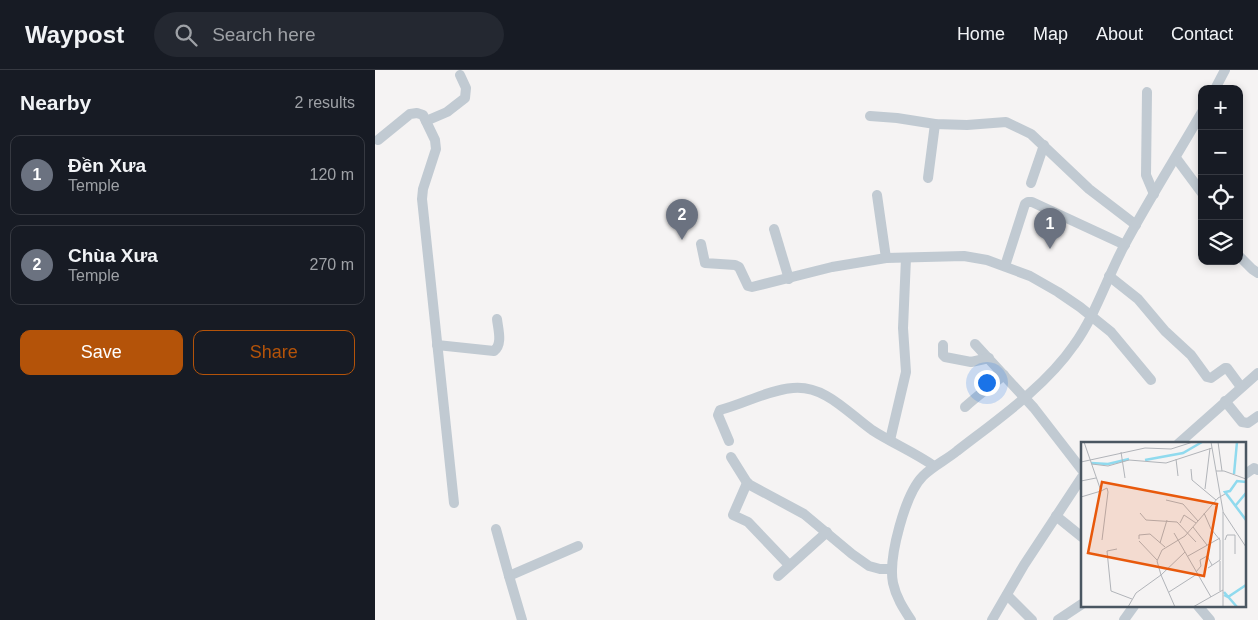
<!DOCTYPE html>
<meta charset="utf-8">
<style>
body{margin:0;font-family:Arial,sans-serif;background:#242831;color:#f1f3f6}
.controls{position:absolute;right:15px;top:15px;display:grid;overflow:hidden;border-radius:10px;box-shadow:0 2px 8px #0003}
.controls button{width:45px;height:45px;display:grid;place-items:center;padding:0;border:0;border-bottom:1px solid #363941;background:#171b24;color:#f1f3f6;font:25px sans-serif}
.you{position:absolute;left:611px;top:312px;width:18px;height:18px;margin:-12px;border:4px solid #fff;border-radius:50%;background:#1a73e8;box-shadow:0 0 0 8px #1a73e833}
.badge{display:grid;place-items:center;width:32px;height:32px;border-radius:50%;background:#b45309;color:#fff;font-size:16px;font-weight:700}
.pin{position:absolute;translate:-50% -41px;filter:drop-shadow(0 1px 2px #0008)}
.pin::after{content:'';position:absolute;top:26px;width:18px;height:15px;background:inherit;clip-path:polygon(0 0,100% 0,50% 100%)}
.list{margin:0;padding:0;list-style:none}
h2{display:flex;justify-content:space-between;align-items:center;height:65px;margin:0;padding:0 20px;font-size:21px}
h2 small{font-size:16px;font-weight:400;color:#9ea1a6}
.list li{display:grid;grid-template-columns:32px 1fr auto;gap:15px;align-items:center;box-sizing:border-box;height:80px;margin:0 10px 10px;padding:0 10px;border:1px solid #363941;border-radius:10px}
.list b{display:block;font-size:19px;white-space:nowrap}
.list p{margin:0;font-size:16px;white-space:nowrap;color:#9ea1a6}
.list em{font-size:16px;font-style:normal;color:#9ea1a6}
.actions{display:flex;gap:10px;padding:15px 20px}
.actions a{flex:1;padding:11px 0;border:1px solid #b45309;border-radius:10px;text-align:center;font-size:18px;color:#b45309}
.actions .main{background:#b45309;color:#fff}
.icon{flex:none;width:28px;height:28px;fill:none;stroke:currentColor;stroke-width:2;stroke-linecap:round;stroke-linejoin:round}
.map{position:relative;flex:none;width:883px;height:550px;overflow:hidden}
header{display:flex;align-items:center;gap:30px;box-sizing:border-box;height:70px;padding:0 25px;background:#171b24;border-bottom:1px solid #363941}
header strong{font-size:24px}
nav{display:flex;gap:28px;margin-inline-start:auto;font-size:18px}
.search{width:350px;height:45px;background:#242831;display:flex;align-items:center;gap:12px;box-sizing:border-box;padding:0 18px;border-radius:28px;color:#9ea1a6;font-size:19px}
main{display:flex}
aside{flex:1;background:#171b24}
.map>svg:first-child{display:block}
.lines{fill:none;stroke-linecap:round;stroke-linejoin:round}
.minor{stroke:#c1cad2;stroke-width:10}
.inset-river{fill:none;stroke:#90daee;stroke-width:2.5}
.inset-road{fill:none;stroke:#b1b4b9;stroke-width:1}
.view{fill:#e8590c;fill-opacity:0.15;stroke:#e8590c;stroke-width:2.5}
.inset-edge{fill:none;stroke:#4a5661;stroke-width:2.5}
</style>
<header>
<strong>Waypost</strong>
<div class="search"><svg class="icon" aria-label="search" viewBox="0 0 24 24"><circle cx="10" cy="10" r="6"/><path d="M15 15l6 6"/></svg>Search here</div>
<nav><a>Home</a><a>Map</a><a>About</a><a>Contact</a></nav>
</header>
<main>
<aside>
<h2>Nearby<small>2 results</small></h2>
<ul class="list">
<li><span class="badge" style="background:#6b7280">1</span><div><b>Đền Xưa</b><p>Temple</p></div><em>120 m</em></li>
<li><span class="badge" style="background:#6b7280">2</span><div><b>Chùa Xưa</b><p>Temple</p></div><em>270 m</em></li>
</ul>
<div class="actions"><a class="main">Save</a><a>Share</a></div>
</aside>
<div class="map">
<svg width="883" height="550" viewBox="0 0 883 550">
<rect width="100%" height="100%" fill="#f5f3f3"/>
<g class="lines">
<!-- minor -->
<g class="minor">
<path d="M840,19L850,0"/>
<path d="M772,22L771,105L779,124"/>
<path d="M495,46L522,48L560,54L592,55L631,52L656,64L714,119L761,155"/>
<path d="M51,51L72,42L90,28L91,18L85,5"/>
<path d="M3,70L35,44L42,43L48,45L60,70L61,79L48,119L47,129L79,433"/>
<path d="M801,88L827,123"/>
<path d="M553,108L560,54"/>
<path d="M656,113L669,75"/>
<path d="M502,125L511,188"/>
<path d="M399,159L414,209"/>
<path d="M326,174L330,193L360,195L364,197L373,216L377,217L457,197L511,188L589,186L612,190L655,206L683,222L705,237L736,262L776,310"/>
<path d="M864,186L877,199L883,203"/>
<path d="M630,196L650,134L653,132H657L750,175"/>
<path d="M734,206L763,229L790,261L816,285L832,307L836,308L850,298H852L866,317"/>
<path d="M600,274L659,338L707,400"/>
<path d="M62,275L119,281C128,274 123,259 122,249"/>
<path d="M568,275V285L570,287L596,292L614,288"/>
<path d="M850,331L867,352L873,353L883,346"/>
<path d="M590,337C603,325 616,316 629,305"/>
<path d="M515,370L531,302L528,258L531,188"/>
<path d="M354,371L343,345L345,340C369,334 393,320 418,318C450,315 473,343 497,360C517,373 539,382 559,396"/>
<path d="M803,374L883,303"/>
<path d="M356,387L371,411L375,415L429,444L477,484L494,496L505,499H517"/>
<path d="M869,405L879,398L883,400"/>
<path d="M372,413L358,445L373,452L414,495"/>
<path d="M681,446L707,467"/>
<path d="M121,459L134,506"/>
<path d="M403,506L452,462"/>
<path d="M632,525L657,550"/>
<path d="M823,536L835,550"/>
<path d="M147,550L134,506L203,476"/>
<path d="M536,550C528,538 521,527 518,513C513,488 530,424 548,406C558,396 571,390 582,381C622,350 670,317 699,275C720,246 732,208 749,176C773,131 801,87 827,42"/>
<path d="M617,550L649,495L707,407"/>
<path d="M683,550L707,534"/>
<path d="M749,550L759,536"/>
</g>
</g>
<!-- overview -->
<g transform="translate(706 372)">
<rect width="165" height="165" fill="#f5f3f3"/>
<path class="inset-river" d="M64,18L102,11L121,0M10,21L27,22L48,17M153,32L156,0M165,40L156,39L149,49L144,50L165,78M155,63L165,51M143,150L156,165M143,153L147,155L165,143"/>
<path class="inset-road" d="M130,0L142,69V165M137,0L141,29M40,10L44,36M95,17L97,34M0,20L64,6L90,7L112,0M11,22L27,24L48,18L85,21L131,6M110,27L111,38L135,58M135,29H143L165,37M0,39L15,36M124,47L129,6M20,49L26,46L27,50L21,98M0,55L20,49L3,0M85,58L102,62L117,79M142,70L165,105M59,71L65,78L96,80L115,100M123,71L130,87L139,98V118L127,126M99,81L103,73L115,81M112,85L126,103M93,91L130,155M58,97V93L69,92L84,105M144,98L146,93H154V112M58,99L76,118M79,101L86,78M36,107L26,109L30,149L51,157M107,114L139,96M115,130L120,124L119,118L126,114L131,123M139,149V119M88,150L116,132M47,165L55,151L80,133L76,119L81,108L104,94L137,56L144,52M94,165L80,133L104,110M112,165L142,148"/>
<path class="view" d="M21,40L136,62L123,134L7,111Z"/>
<rect width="165" height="165" class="inset-edge"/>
</g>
</svg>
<div class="controls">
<button>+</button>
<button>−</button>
<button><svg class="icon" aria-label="locate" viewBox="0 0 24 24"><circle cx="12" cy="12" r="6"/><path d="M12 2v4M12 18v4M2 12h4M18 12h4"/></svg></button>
<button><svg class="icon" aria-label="layers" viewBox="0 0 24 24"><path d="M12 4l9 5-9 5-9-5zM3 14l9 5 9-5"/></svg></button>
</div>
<div class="you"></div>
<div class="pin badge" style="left:675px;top:179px;background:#6b7280">1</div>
<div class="pin badge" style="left:307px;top:170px;background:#6b7280">2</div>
</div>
</main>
